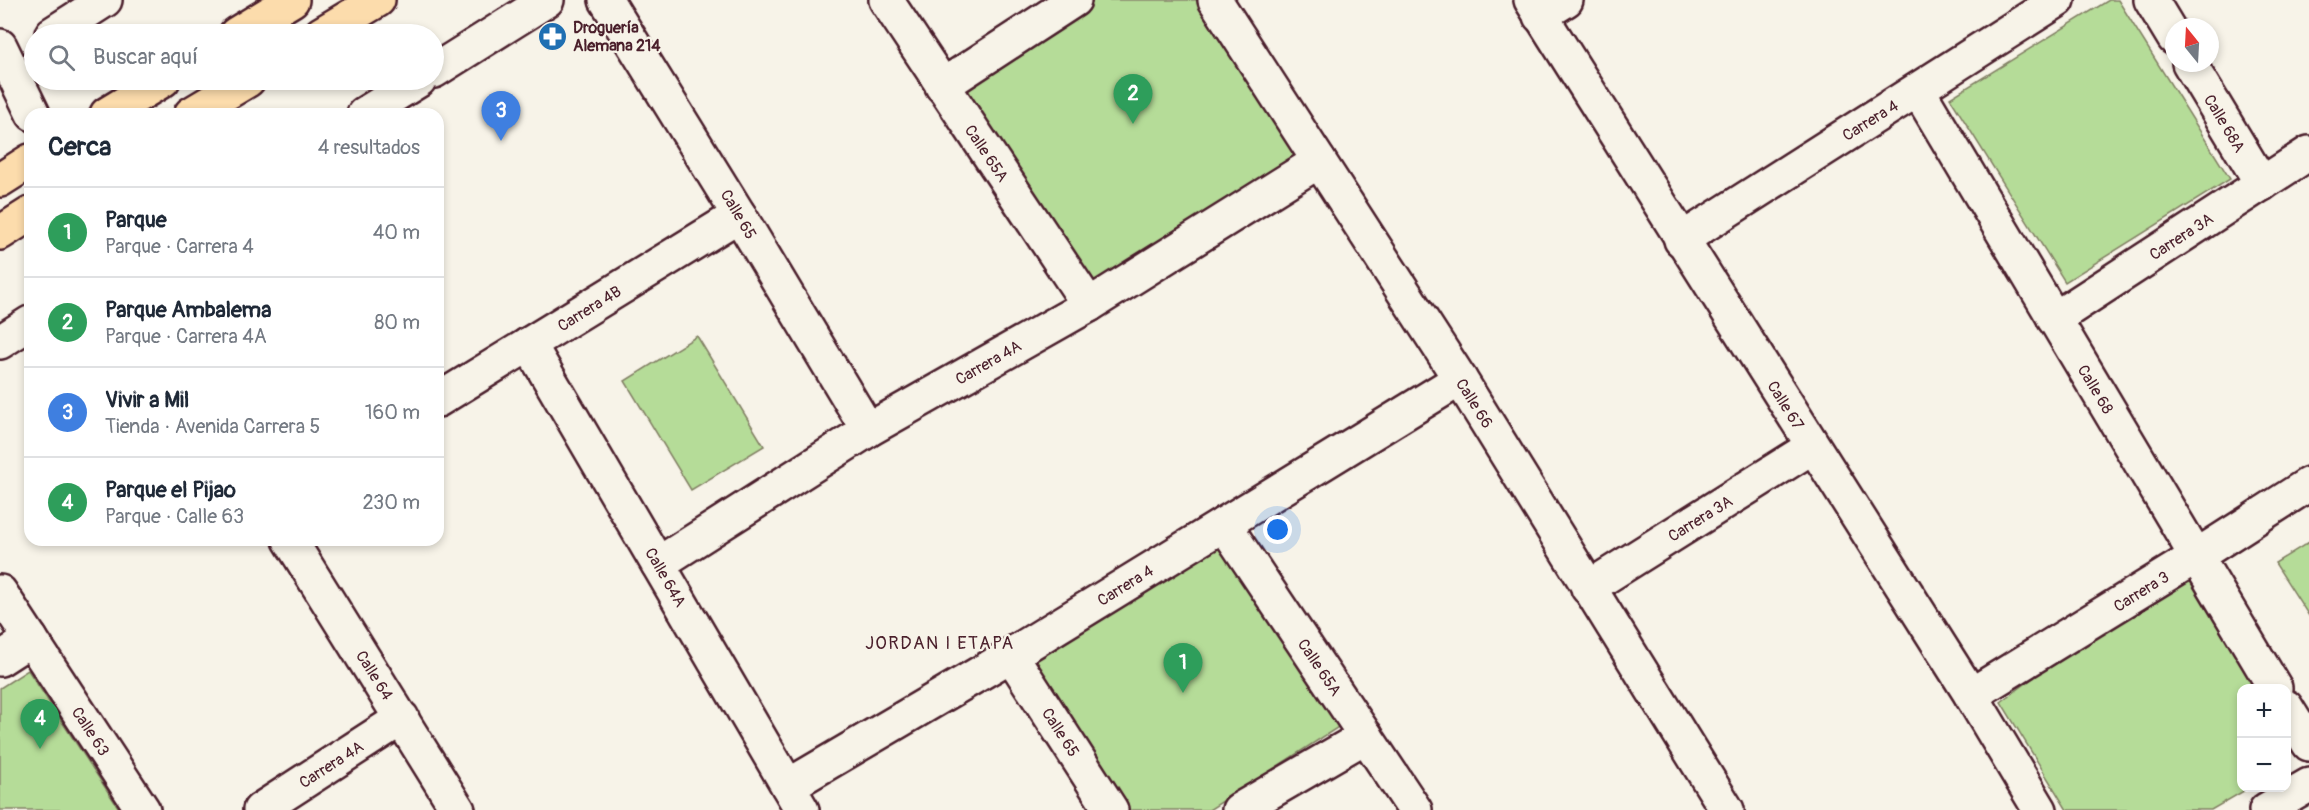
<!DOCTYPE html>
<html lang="es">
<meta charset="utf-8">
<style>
body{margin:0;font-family:Pangolin,sans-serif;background:#f2f2f3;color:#1f2937}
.controls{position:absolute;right:18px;bottom:18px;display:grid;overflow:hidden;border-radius:12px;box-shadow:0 3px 9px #0003}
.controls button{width:54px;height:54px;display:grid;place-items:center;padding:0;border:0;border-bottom:2px solid #e0e1e3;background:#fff;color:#1f2937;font:30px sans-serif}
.compass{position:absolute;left:2165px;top:18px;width:54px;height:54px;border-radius:50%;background:#fff;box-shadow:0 3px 9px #0003;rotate:342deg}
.you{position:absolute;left:1278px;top:530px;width:21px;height:21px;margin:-15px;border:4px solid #fff;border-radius:50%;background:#1a73e8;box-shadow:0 0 0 9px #1a73e833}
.badge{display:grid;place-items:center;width:39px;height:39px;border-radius:50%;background:#ea580c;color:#fff;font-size:20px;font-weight:700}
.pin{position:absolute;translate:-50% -50px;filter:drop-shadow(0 2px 3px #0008)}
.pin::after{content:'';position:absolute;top:32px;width:21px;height:18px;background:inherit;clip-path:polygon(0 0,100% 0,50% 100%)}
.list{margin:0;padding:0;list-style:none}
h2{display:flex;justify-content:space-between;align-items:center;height:78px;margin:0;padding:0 24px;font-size:26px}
h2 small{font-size:20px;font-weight:400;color:#747a83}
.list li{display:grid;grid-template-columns:39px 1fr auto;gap:18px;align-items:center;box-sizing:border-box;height:90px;padding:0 24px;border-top:2px solid #e0e1e3}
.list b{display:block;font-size:22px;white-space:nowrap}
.list p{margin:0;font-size:20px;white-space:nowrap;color:#747a83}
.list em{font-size:20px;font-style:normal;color:#747a83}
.icon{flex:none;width:33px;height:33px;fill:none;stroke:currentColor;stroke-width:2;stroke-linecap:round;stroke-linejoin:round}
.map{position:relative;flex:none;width:2309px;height:810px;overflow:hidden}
.search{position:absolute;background:#fff;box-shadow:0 3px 9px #0003;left:24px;top:24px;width:420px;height:66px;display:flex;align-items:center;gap:15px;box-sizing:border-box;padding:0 21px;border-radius:33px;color:#747a83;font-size:22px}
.panel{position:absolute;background:#fff;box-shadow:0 3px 9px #0003;left:24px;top:108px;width:420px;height:438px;border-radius:18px}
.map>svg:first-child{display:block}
.green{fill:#b5dc98;stroke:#807e62;stroke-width:1.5}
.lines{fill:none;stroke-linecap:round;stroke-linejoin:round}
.minor-casing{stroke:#4a1f2b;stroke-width:38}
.major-casing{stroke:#4a1f2b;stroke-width:38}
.minor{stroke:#f7f3e8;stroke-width:33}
.major{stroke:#fcdcac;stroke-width:33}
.labels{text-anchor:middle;stroke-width:4.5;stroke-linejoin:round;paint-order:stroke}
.poi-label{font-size:16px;font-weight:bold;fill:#4a1f2b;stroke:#f7f3e8;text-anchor:start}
.street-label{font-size:16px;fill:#4a1f2b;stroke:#f7f3e8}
.neighbourhood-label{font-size:18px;letter-spacing:1.5px;fill:#4a1f2b;stroke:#f7f3e8}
</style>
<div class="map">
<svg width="2309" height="810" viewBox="0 0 2309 810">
<rect width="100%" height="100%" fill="#f7f3e8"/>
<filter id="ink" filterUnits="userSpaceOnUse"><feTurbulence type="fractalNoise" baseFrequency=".0167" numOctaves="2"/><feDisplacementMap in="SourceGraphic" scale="12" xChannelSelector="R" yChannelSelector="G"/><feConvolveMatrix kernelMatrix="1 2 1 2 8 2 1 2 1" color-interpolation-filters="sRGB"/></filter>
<g filter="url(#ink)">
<!-- green -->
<g class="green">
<path d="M1094,0H1204L1306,159L1094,293L960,89Z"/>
<path d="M2109,0H2118L2230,179L2065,282L1950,98Z"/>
<path d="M697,336L764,446L691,490L625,381Z"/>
<path d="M1218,536L1340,726L1209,810H1122L1025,660Z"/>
<path d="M2309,542V616L2275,563Z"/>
<path d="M2195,557L2279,688H2242V788H2249L2211,810H2067L2001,702Z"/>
<path d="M28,670L120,810H0V688Z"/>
</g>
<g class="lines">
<defs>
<g id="minor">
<path d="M606,0L739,215L868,430"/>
<path d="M886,0L1089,305"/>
<path d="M1215,0L1460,379L1727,810"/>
<path d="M1531,0L1971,695L2040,810"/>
<path d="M2151,0L2174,38"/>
<path d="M1540,16L1566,0"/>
<path d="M52,34L105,0"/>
<path d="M0,46L33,114"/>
<path d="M2189,63L2262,184"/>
<path d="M434,71L547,0"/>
<path d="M942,86L1074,0"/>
<path d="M1918,90L2275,688"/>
<path d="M364,114L419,80"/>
<path d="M1681,240L2058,0"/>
<path d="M2054,319L2309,153"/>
<path d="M0,342L30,323"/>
<path d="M529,344L802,810"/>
<path d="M438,400L739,215"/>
<path d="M1224,524L1415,810"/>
<path d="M290,540L458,810"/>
<path d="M658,564L868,430L1089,305L1319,161"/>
<path d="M1588,588L1812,447"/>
<path d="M0,592L143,810"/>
<path d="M1011,655L1111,810"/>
<path d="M0,659L31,639"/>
<path d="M1971,695L2195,557L2309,484"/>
<path d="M2286,707L2309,744"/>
<path d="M788,786L1011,655L1460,379"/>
<path d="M260,810L402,718"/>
<path d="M1239,810L1366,736"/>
<path d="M2266,810L2309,785"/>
</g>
<g id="major">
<path d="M236,34L292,0"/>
<path d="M321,34L378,0"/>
<path d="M107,114L163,80"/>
<path d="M191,114L248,80"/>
<path d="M0,180L30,161"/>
<path d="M0,233L30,214"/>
</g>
</defs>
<!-- minor casing -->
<use href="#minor" class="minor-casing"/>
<!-- major casing -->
<use href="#major" class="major-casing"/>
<!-- minor -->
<use href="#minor" class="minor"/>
<!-- major -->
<use href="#major" class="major"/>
</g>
</g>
<!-- icons -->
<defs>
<symbol id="pharmacy-disc" viewBox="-11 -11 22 22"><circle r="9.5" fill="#1f6fb2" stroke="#f7f3e8"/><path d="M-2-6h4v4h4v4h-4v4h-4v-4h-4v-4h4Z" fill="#fff"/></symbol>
</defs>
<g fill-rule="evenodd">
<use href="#pharmacy-disc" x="536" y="20" width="33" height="33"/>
</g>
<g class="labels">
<!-- poi labels -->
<g class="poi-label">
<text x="573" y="33">Droguería<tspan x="573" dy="18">Alemana 214</tspan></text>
</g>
<!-- street labels -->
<g class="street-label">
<text transform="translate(1870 120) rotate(-32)" y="6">Carrera 4</text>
<text transform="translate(2225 123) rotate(59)" y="6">Calle 68A</text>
<text transform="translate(987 153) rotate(56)" y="6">Calle 65A</text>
<text transform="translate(739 214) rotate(59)" y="6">Calle 65</text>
<text transform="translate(2181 236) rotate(-33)" y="6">Carrera 3A</text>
<text transform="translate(589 308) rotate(-32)" y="6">Carrera 4B</text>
<text transform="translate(988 362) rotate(-30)" y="6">Carrera 4A</text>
<text transform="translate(2096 389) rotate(59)" y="6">Calle 68</text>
<text transform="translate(1475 403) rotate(58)" y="6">Calle 66</text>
<text transform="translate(1786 405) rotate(58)" y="6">Calle 67</text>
<text transform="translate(1700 518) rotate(-32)" y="6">Carrera 3A</text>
<text transform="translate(666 577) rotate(60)" y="6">Calle 64A</text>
<text transform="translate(1125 585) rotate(-32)" y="6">Carrera 4</text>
<text transform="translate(2141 591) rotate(-32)" y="6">Carrera 3</text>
<text transform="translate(1320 667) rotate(56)" y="6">Calle 65A</text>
<text transform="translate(375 675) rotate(58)" y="6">Calle 64</text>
<text transform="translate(91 731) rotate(57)" y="6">Calle 63</text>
<text transform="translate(1061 732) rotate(57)" y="6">Calle 65</text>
<text transform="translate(331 764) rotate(-33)" y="6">Carrera 4A</text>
</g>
<!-- neighbourhood labels -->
<g class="neighbourhood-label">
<text x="940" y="649">JORDAN I ETAPA</text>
</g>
</g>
</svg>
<div class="controls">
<button>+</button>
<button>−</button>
</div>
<svg class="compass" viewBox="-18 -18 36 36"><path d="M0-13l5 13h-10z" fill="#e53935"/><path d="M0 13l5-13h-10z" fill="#747a83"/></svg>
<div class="you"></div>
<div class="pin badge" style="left:1183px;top:693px;background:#2e9e5b">1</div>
<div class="pin badge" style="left:1133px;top:124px;background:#2e9e5b">2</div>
<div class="pin badge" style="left:501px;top:141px;background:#3f7fe0">3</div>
<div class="pin badge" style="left:40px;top:749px;background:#2e9e5b">4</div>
<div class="search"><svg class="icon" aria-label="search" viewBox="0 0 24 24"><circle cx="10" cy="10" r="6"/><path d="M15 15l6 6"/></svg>Buscar aquí</div>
<section class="panel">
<h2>Cerca<small>4 resultados</small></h2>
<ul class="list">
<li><span class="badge" style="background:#2e9e5b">1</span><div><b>Parque</b><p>Parque · Carrera 4</p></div><em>40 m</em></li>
<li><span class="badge" style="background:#2e9e5b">2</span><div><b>Parque Ambalema</b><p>Parque · Carrera 4A</p></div><em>80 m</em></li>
<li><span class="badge" style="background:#3f7fe0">3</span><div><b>Vivir a Mil</b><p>Tienda · Avenida Carrera 5</p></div><em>160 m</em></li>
<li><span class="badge" style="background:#2e9e5b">4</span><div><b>Parque el Pijao</b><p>Parque · Calle 63</p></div><em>230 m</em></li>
</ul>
</section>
</div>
